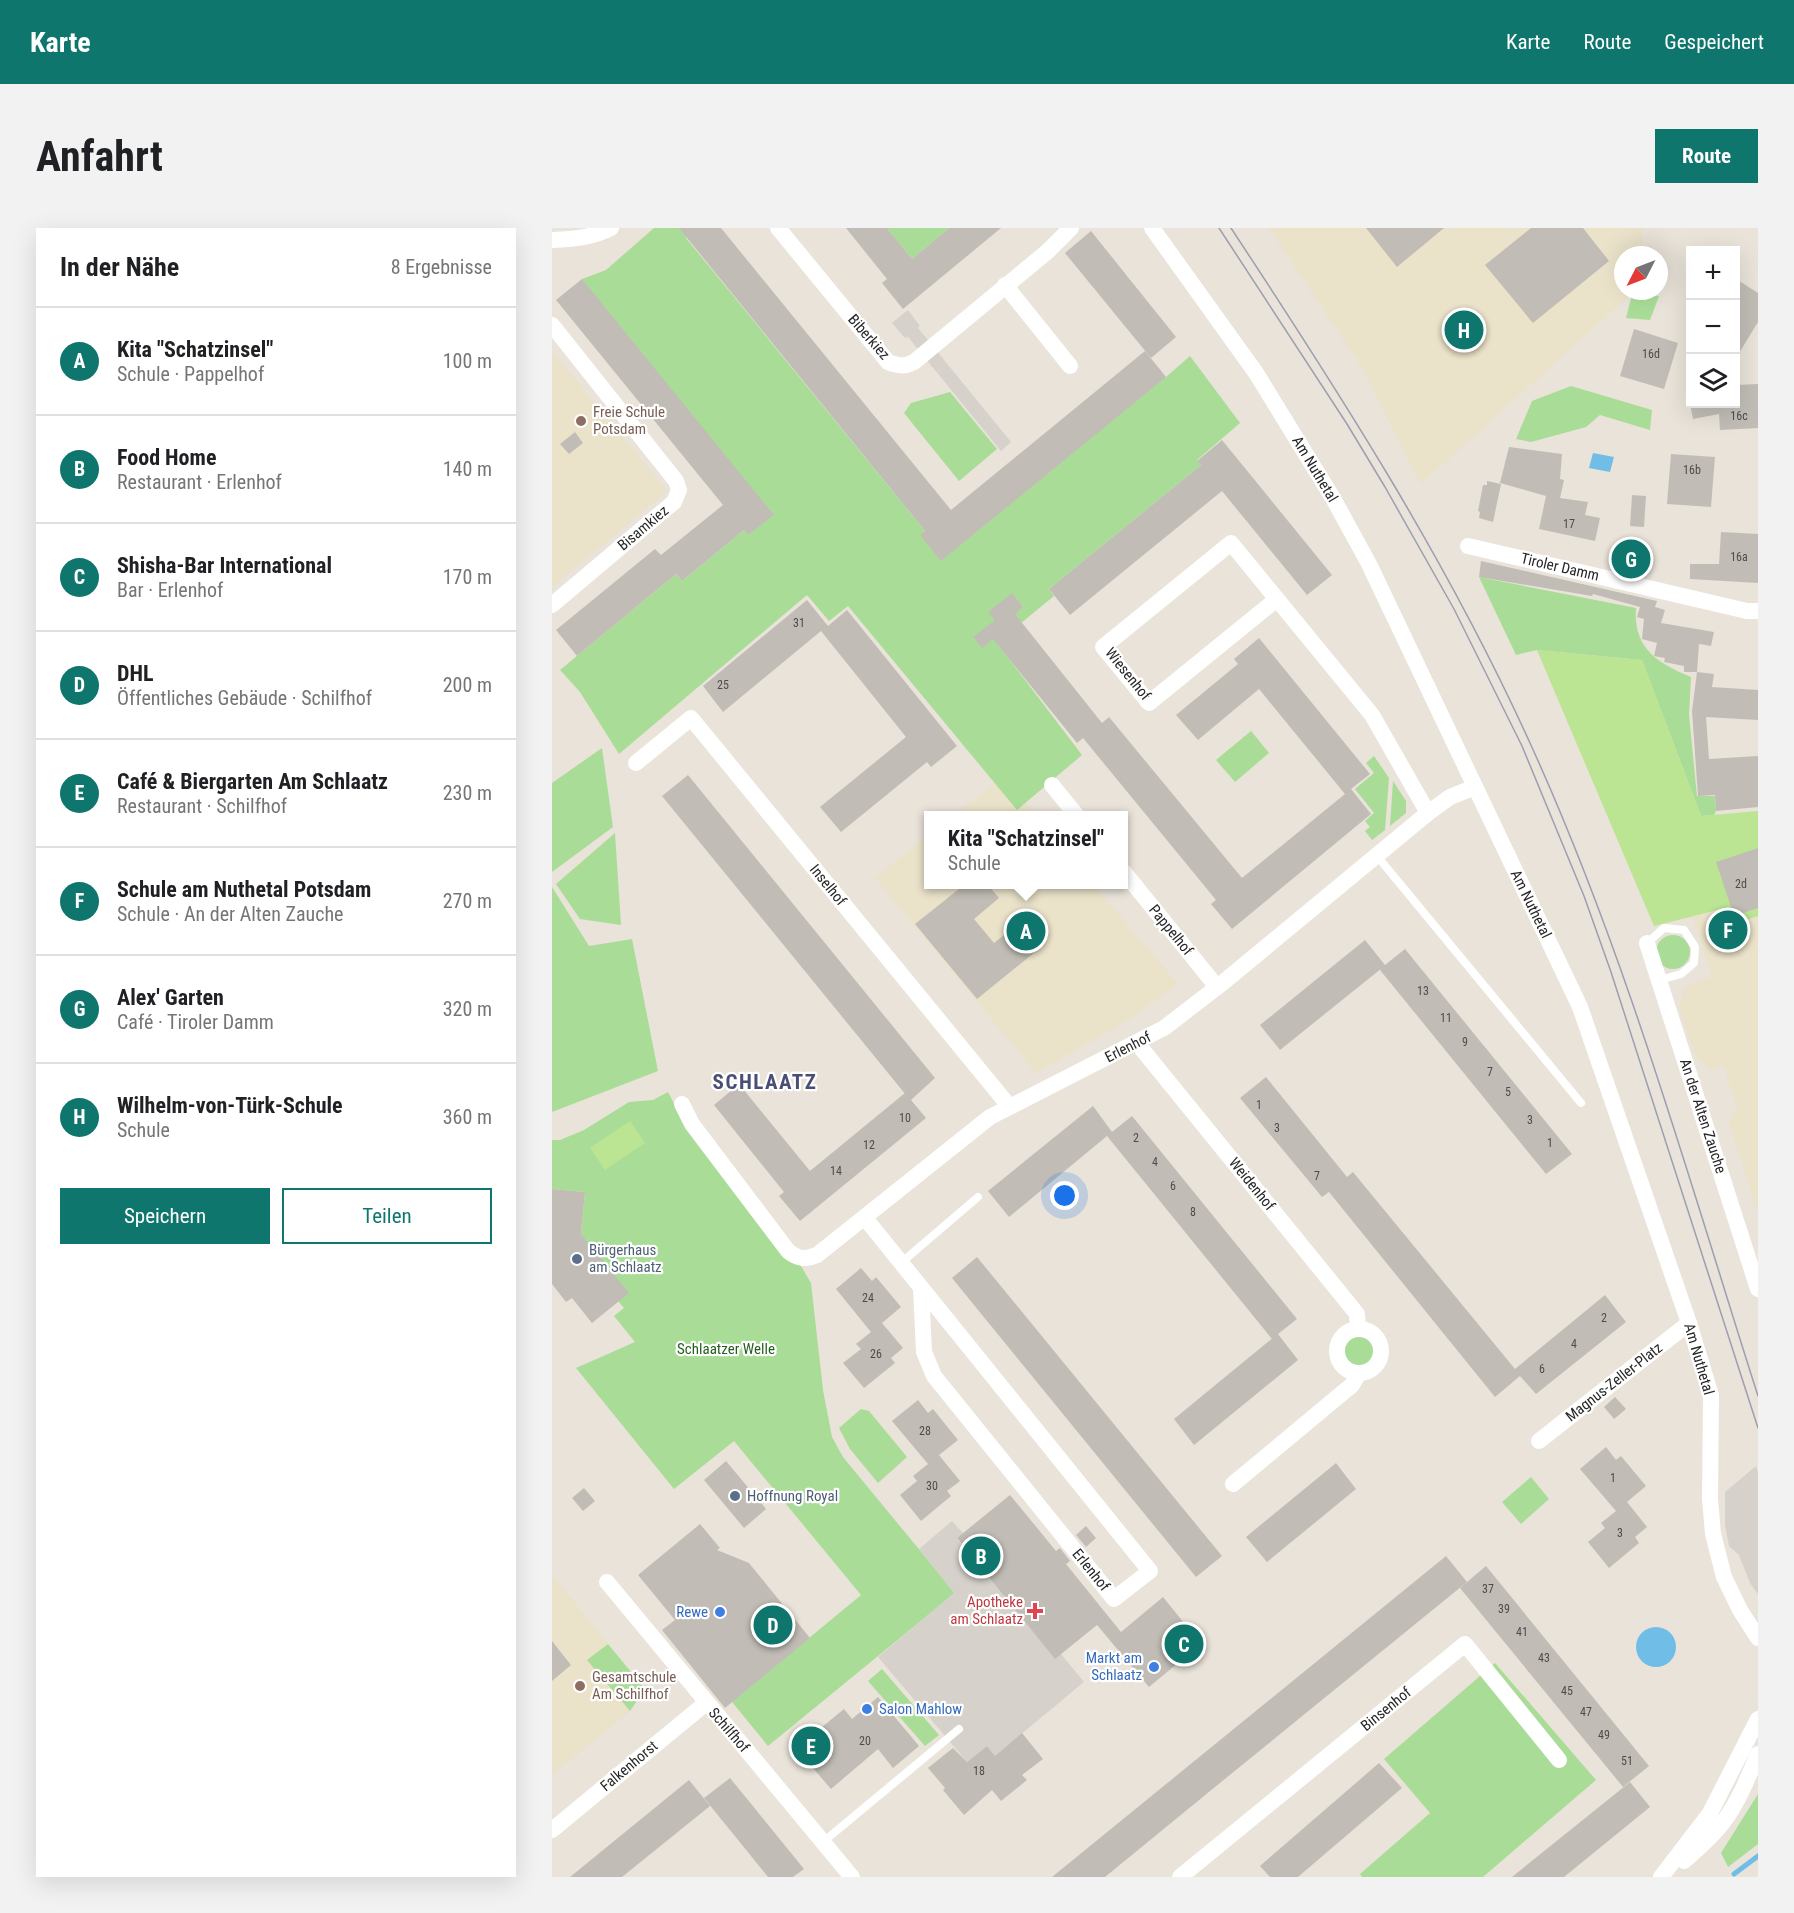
<!DOCTYPE html>
<html lang="de">
<meta charset="utf-8">
<style>
body{margin:0;font-family:"Roboto Condensed",sans-serif;background:#f2f2f2;color:#202124}
.controls{position:absolute;right:18px;top:18px;display:grid;overflow:hidden;border-radius:0px;box-shadow:0 6px 24px #0002}
.controls button{width:54px;height:54px;display:grid;place-items:center;padding:0;border:0;border-bottom:2px solid #e0e0e0;background:#fff;color:#202124;font:30px sans-serif}
.compass{position:absolute;left:1062px;top:18px;width:54px;height:54px;border-radius:50%;background:#fff;box-shadow:0 6px 24px #0002;rotate:228deg}
.you{position:absolute;left:513px;top:968px;width:21px;height:21px;margin:-15px;border:4px solid #fff;border-radius:50%;background:#1a73e8;box-shadow:0 0 0 9px #1a73e833}
.badge{display:grid;place-items:center;width:39px;height:39px;border-radius:50%;background:#0f766e;color:#fff;font-size:20px;font-weight:700}
.pin{position:absolute;translate:-50% -50%;border:3px solid #fff;box-shadow:0 2px 6px #0006}
.popup{position:absolute;left:372px;top:583px;width:204px;height:78px;box-sizing:border-box;display:grid;place-content:center;border-radius:0px;background:#fff;filter:drop-shadow(0 2px 4px #0005);font-size:20px;white-space:nowrap;color:#757577}
.popup b{font-size:22px;color:#202124}
.popup::after{content:'';position:absolute;left:50%;top:100%;margin-left:-12px;border:12px solid transparent;border-top-color:#fff}
.list{margin:0;padding:0;list-style:none}
h2{display:flex;justify-content:space-between;align-items:center;height:78px;margin:0;padding:0 24px;font-size:26px}
h2 small{font-size:20px;font-weight:400;color:#757577}
.list li{display:grid;grid-template-columns:39px 1fr auto;gap:18px;align-items:center;box-sizing:border-box;height:108px;padding:0 24px;border-top:2px solid #e0e0e0}
.list b{display:block;font-size:22px;white-space:nowrap}
.list p{margin:0;font-size:20px;white-space:nowrap;color:#757577}
.list em{font-size:20px;font-style:normal;color:#757577}
.actions{display:flex;gap:12px;padding:18px 24px}
.actions a{flex:1;padding:14px 0;border:2px solid #0f766e;border-radius:0px;text-align:center;font-size:21px;color:#0f766e}
.actions .main{background:#0f766e;color:#fff}
.icon{flex:none;width:33px;height:33px;fill:none;stroke:currentColor;stroke-width:2;stroke-linecap:round;stroke-linejoin:round}
.map{position:relative;flex:none;width:1206px;height:1649px;overflow:hidden;border-radius:0px}
header{display:flex;align-items:center;gap:36px;box-sizing:border-box;height:84px;padding:0 30px;background:#0f766e;color:#fff}
header strong{font-size:28px}
nav{display:flex;gap:33px;margin-inline-start:auto;font-size:21px}
.intro{display:flex;align-items:center;justify-content:space-between;box-sizing:border-box;height:144px;padding:0 36px}
h1{margin:0;font-size:42px}
.button{padding:15px 27px;border-radius:0px;background:#0f766e;color:#fff;font-size:21px;font-weight:700}
main{display:flex;gap:36px;padding:0 36px}
aside{flex:1;background:#fff;border-radius:0px;box-shadow:0 6px 24px #0002}
.map>svg:first-child{display:block}
.education{fill:#eae2c9}
.green{fill:#a9dd97}
.pitch{fill:#bbe493}
.plaza{fill:#d6d2cb}
.water{fill:#70bde7}
.lines{fill:none;stroke-linecap:round;stroke-linejoin:round}
.stream{stroke:#70bde7;stroke-width:5}
.building{fill:#c1bdb6}
.service{stroke:#fff;stroke-width:8}
.minor{stroke:#fff;stroke-width:16}
.tram{stroke:#9c9eb1;stroke-width:1.5}
.education-dot{fill:#8d6e63;stroke:#fff;stroke-width:2}
.service-dot{fill:#5c6f8a;stroke:#fff;stroke-width:2}
.health-dot{fill:#e0444e;stroke:#fff;stroke-width:2}
.shop-dot{fill:#3f7fe0;stroke:#fff;stroke-width:2}
.labels{text-anchor:middle;stroke-width:4.5;stroke-linejoin:round;paint-order:stroke}
.number-label{font-size:12px;fill:#4e4c4b}
.street-label{font-size:15px;fill:#272727;stroke:#fff}
.education-label{font-size:15px;fill:#785e54;stroke:#fff;text-anchor:start}
.service-label{font-size:15px;fill:#4e5e75;stroke:#fff;text-anchor:start}
.park-label{font-size:15px;fill:#245e1d;stroke:#fff}
.health-label{font-size:15px;fill:#be3a42;stroke:#fff;text-anchor:end}
.shop-label{font-size:15px;fill:#366cbe;stroke:#fff;text-anchor:end}
.district-label{font-size:21px;font-weight:bold;letter-spacing:1.5px;fill:#4a4e74;stroke:#fff}
</style>
<header>
<strong>Karte</strong>
<nav><a>Karte</a><a>Route</a><a>Gespeichert</a></nav>
</header>
<div class="intro"><h1>Anfahrt</h1><a class="button">Route</a></div>
<main>
<aside>
<h2>In der Nähe<small>8 Ergebnisse</small></h2>
<ul class="list">
<li><span class="badge">A</span><div><b>Kita &quot;Schatzinsel&quot;</b><p>Schule · Pappelhof</p></div><em>100 m</em></li>
<li><span class="badge">B</span><div><b>Food Home</b><p>Restaurant · Erlenhof</p></div><em>140 m</em></li>
<li><span class="badge">C</span><div><b>Shisha-Bar International</b><p>Bar · Erlenhof</p></div><em>170 m</em></li>
<li><span class="badge">D</span><div><b>DHL</b><p>Öffentliches Gebäude · Schilfhof</p></div><em>200 m</em></li>
<li><span class="badge">E</span><div><b>Café &amp; Biergarten Am Schlaatz</b><p>Restaurant · Schilfhof</p></div><em>230 m</em></li>
<li><span class="badge">F</span><div><b>Schule am Nuthetal Potsdam</b><p>Schule · An der Alten Zauche</p></div><em>270 m</em></li>
<li><span class="badge">G</span><div><b>Alex' Garten</b><p>Café · Tiroler Damm</p></div><em>320 m</em></li>
<li><span class="badge">H</span><div><b>Wilhelm-von-Türk-Schule</b><p>Schule</p></div><em>360 m</em></li>
</ul>
<div class="actions"><a class="main">Speichern</a><a>Teilen</a></div>
</aside>
<div class="map">
<svg width="1206" height="1649" viewBox="0 0 1206 1649">
<rect width="100%" height="100%" fill="#e9e3d9"/>
<!-- education -->
<g class="education">
<path d="M717,0H1090L1092,27H1071V63H1083L869,256L811,141Z"/>
<path d="M0,123L115,263L0,359Z"/>
<path d="M985,422L1090,432L1149,588L1206,583V978L1204,979L1177,894L1186,880L1171,838L1157,842L1144,829L1127,778L1133,759L1160,748L1141,689L1102,698Z"/>
<path d="M451,548L484,587L401,588Z"/>
<path d="M376,607V656L542,657L626,756L581,789L484,845L323,650Z"/>
<path d="M0,1347L56,1416L36,1432L78,1483L0,1547Z"/>
</g>
<!-- green -->
<g class="green">
<path d="M102,0H145L134,10L373,303L369,307L614,149L638,128L688,195L645,232L649,237L497,361L502,368L445,415L530,527L465,582L296,378L277,393L255,367L67,526L28,464L8,442L124,346L130,353L192,302L196,307L30,51L54,42Z"/>
<path d="M335,0H397L360,31Z"/>
<path d="M1080,67L1107,68L1098,92L1074,90Z"/>
<path d="M1019,158L1100,182L1098,202L1048,187L1034,199L979,214L964,211L980,173Z"/>
<path d="M398,164L445,221L407,253L352,185L359,175Z"/>
<path d="M927,349L1084,380C1081,420 1105,435 1139,449L1137,487L1145,568H1163L1164,583L1162,587L1149,588L1090,432L985,422L964,427Z"/>
<path d="M699,503L717,525L683,554L664,532Z"/>
<path d="M50,520L61,599L0,644V555Z"/>
<path d="M822,528L837,550L833,602L820,612L813,603L818,599L813,593L822,585L803,561L822,545L814,535Z"/>
<path d="M841,553L854,573V585L838,598Z"/>
<path d="M63,605L69,697L28,691L4,656Z"/>
<path d="M0,659L37,718L80,711L106,843L0,884Z"/>
<circle cx="1121" cy="724" r="17"/>
<path d="M116,864L135,900L249,1038L259,1055L271,1162L280,1209L291,1229L403,1365L216,1518L180,1474L309,1367L182,1213L122,1261L24,1140L83,1114L62,1088L72,1080L66,1073L29,1006L33,964L0,961V912H8L32,902L77,874L101,872Z"/>
<circle cx="806" cy="1123" r="16"/>
<path d="M309,1181L317,1183L355,1229L326,1255L298,1221L287,1200Z"/>
<path d="M979,1249L997,1271L969,1296L950,1274Z"/>
<path d="M56,1416L93,1461L78,1483L35,1432Z"/>
<path d="M943,1435L1044,1552L931,1649H810L808,1646L878,1585L832,1531Z"/>
<path d="M330,1441L387,1507L373,1518L316,1453Z"/>
<path d="M1206,1566V1616L1176,1639L1169,1625Z"/>
</g>
<!-- pitch -->
<g class="pitch">
<path d="M985,422L1090,432L1149,588L1206,583V688L1172,699L1165,682L1102,698Z"/>
<path d="M78,893L93,915L53,942L38,920Z"/>
</g>
<!-- plaza -->
<g class="plaza">
<path d="M356,82L368,98L366,100L459,214L449,223L356,109L353,110L340,95Z"/>
<path d="M1204,1238L1206,1244V1366L1198,1355L1187,1327L1177,1318L1173,1297V1264Z"/>
<path d="M400,1293L411,1305L405,1311L503,1430L509,1426L532,1454L443,1528L435,1518L415,1534L326,1429L402,1365L367,1321Z"/>
</g>
<!-- water -->
<g class="water">
<path d="M1041,225L1062,229L1058,244L1037,240Z"/>
<circle cx="1104" cy="1419" r="20"/>
</g>
<g class="lines">
<!-- stream -->
<path class="stream" d="M1182,1646L1206,1628"/>
</g>
<!-- building -->
<g class="building">
<path d="M127,0H169L399,282L593,123L614,149L389,333L368,307L373,303Z"/>
<path d="M294,0H335L360,31L397,0H449L351,81L330,55L335,51Z"/>
<path d="M814,0H892L845,39Z"/>
<path d="M979,0H1031L1057,33L981,95L933,37Z"/>
<path d="M539,3L624,109L599,130L513,25Z"/>
<path d="M30,51L222,287L196,307L192,302L130,353L124,346L25,428L4,402L103,321L109,327L171,277L4,72Z"/>
<path d="M1184,51L1206,65V94L1184,130Z"/>
<path d="M1082,101L1126,115L1112,161L1068,148Z"/>
<path d="M1206,156V200L1168,202L1167,186L1141,191L1138,176H1184V157Z"/>
<path d="M23,204L31,215L17,226L8,216Z"/>
<path d="M670,212L780,347L755,367L670,263L518,387L497,361L649,237L645,233Z"/>
<path d="M957,219L1010,226L1008,251L1012,252L1008,270L1036,274L1033,287L1048,290L1043,313L987,301L994,268L948,255Z"/>
<path d="M1119,226L1163,229L1159,279L1115,276Z"/>
<path d="M935,253L949,256L941,294L927,290L928,284L926,283L931,257H935Z"/>
<path d="M1080,267L1094,268L1092,299L1078,298Z"/>
<path d="M1169,304L1206,306V355L1138,351V336H1167Z"/>
<path d="M929,333L1105,373L1103,379L1113,382L1109,395L1162,404L1159,418L1147,416L1145,444H1132V438L1112,434L1113,430L1102,428L1105,415L1090,411L1092,391L1085,389L1088,379L1041,366L1040,368L927,349Z"/>
<path d="M460,365L471,379L463,386L550,495L557,489L690,650L793,566L707,461L646,512L624,487L686,436L682,431L707,410L818,546L799,561L819,586L680,701L659,676L664,672L531,510L525,515L441,411L430,420L421,409L443,392L436,384Z"/>
<path d="M255,372L276,398L295,382L405,518L379,539L375,534L289,604L268,579L354,509L269,403L171,484L151,458Z"/>
<path d="M1145,444L1162,446L1160,459L1206,462V492L1154,489L1157,531L1206,528V579L1164,583L1163,567L1146,568L1140,483Z"/>
<path d="M136,547L383,850L359,872L374,890L248,993L227,968L232,964L162,877L187,856L258,943L353,865L354,867L110,568Z"/>
<path d="M1206,620V680L1182,688L1164,634Z"/>
<path d="M412,657H436L447,670L422,691L442,715L467,695L488,720L425,771L363,696Z"/>
<path d="M813,712L833,737L853,721L1020,926L994,946L828,742L830,740L728,822L708,797Z"/>
<path d="M714,849L795,949L801,944L963,1141L1053,1067L1074,1094L984,1166L968,1148L943,1169L777,964L770,969L688,870Z"/>
<path d="M541,878L560,904L580,888L745,1091L726,1106L746,1132L642,1217L622,1191L723,1108L720,1111L555,908L457,989L436,963Z"/>
<path d="M0,961L33,964L29,1006L77,1065L40,1095L20,1070L14,1074L0,1056Z"/>
<path d="M425,1029L670,1328L644,1349L400,1050Z"/>
<path d="M309,1040L320,1053L324,1049L349,1079L330,1095L351,1120L339,1130L343,1135L312,1160L291,1135L309,1121L304,1116L319,1104L284,1061Z"/>
<path d="M1063,1169L1074,1181L1062,1191L1052,1179Z"/>
<path d="M366,1172L376,1185L381,1181L406,1212L387,1227L408,1253L395,1263L399,1268L369,1293L348,1267L365,1253L361,1248L376,1236L340,1193Z"/>
<path d="M1054,1219L1064,1232L1069,1228L1094,1258L1075,1274L1095,1299L1083,1309L1087,1315L1057,1340L1036,1314L1053,1300L1049,1295L1064,1283L1028,1241Z"/>
<path d="M174,1233L214,1281L192,1300L152,1252Z"/>
<path d="M784,1235L804,1261L715,1334L694,1309Z"/>
<path d="M32,1260L43,1273L31,1283L20,1270Z"/>
<path d="M458,1267L504,1323L508,1320L518,1333L514,1336L569,1404L611,1369L649,1416L597,1459L545,1397L503,1431L405,1310Z"/>
<path d="M148,1296L168,1320L165,1322L197,1335L258,1410L173,1480L110,1402L123,1392L86,1347Z"/>
<path d="M534,1298L544,1310L534,1319L524,1307Z"/>
<path d="M894,1328L915,1354L663,1559L553,1649H500Z"/>
<path d="M934,1338L1097,1538L1071,1559L908,1360Z"/>
<path d="M0,1413L19,1437L0,1453Z"/>
<path d="M326,1469L367,1518L341,1540L326,1521L279,1561L248,1525L268,1508L264,1504L292,1481L300,1491Z"/>
<path d="M470,1505L491,1531L470,1547L475,1552L449,1573L440,1562L412,1587L391,1562L393,1560L376,1540L401,1520L415,1534L435,1518L443,1528Z"/>
<path d="M827,1535L850,1560L746,1649H718L708,1638Z"/>
<path d="M178,1550L252,1641L241,1649H216L152,1570Z"/>
<path d="M137,1552L158,1578L70,1649H18Z"/>
<path d="M1078,1554L1098,1579L1012,1649H960Z"/>
</g>
<g class="lines">
<!-- service -->
<g class="service">
<path d="M825,628L1029,875"/>
<path d="M1095,715L1112,700L1132,702L1143,719L1142,735L1129,746L1108,752"/>
<path d="M350,1034L426,969"/>
<path d="M271,1614L407,1501"/>
</g>
<!-- minor -->
<g class="minor">
<path d="M226,0L336,134C346,138 352,139 362,134L496,23L519,0"/>
<path d="M600,0L704,145L782,272L817,336L1028,779L1137,1095L1159,1167L1158,1271L1161,1306L1172,1349L1188,1382L1206,1410"/>
<path d="M0,12C21,11 40,10 59,0"/>
<path d="M453,57L518,138"/>
<path d="M0,97L124,253L127,262L122,274L0,377"/>
<path d="M916,318L1195,383H1206"/>
<path d="M725,371L597,475L551,419L679,315L820,487L876,585"/>
<path d="M84,535L139,490L457,878"/>
<path d="M500,557L525,588"/>
<path d="M572,644L665,759"/>
<path d="M1095,715L1206,1061"/>
<path d="M585,815L805,1086L806,1100"/>
<path d="M130,876L140,896L236,1023C246,1031 253,1032 265,1027L438,889L612,800L668,757L876,585L898,569L923,559"/>
<path d="M313,990L598,1343L562,1371L382,1148L372,1124L369,1060"/>
<circle cx="807" cy="1123" r="22"/>
<path d="M987,1213L1137,1095"/>
<path d="M681,1256L800,1157L807,1145"/>
<path d="M55,1354L300,1649"/>
<path d="M0,1602L154,1475"/>
<path d="M1132,1633C1146,1621 1161,1608 1172,1593C1187,1573 1196,1549 1206,1526"/>
<path d="M628,1649L913,1416L1007,1532"/>
<path d="M1109,1649L1158,1585L1206,1491"/>
</g>
<!-- tram -->
<g class="tram">
<path d="M667,0L795,196L833,259L902,381L970,518L1032,668L1059,744L1206,1200"/>
<path d="M679,0C789,167 895,332 978,515C1074,725 1136,949 1206,1168"/>
</g>
</g>
<!-- markers -->
<g class="education-dot">
<circle cx="29" cy="193" r="6"/>
<circle cx="28" cy="1458" r="6"/>
</g>
<g class="service-dot">
<circle cx="25" cy="1031" r="6"/>
<circle cx="183" cy="1268" r="6"/>
</g>
<path class="health-dot" d="M480 1374h6v6h6v6h-6v6h-6v-6h-6v-6h6z"/>
<g class="shop-dot">
<circle cx="168" cy="1384" r="6"/>
<circle cx="602" cy="1439" r="6"/>
<circle cx="315" cy="1481" r="6"/>
</g>
<g class="labels">
<!-- number labels -->
<g class="number-label">
<text x="1099" y="130">16d</text>
<text x="1187" y="192">16c</text>
<text x="1140" y="246">16b</text>
<text x="1017" y="300">17</text>
<text x="1187" y="333">16a</text>
<text x="247" y="399">31</text>
<text x="171" y="461">25</text>
<text x="1189" y="660">2d</text>
<text x="871" y="767">13</text>
<text x="894" y="794">11</text>
<text x="913" y="818">9</text>
<text x="938" y="848">7</text>
<text x="956" y="868">5</text>
<text x="707" y="881">1</text>
<text x="353" y="894">10</text>
<text x="978" y="896">3</text>
<text x="725" y="904">3</text>
<text x="584" y="914">2</text>
<text x="998" y="919">1</text>
<text x="317" y="921">12</text>
<text x="603" y="938">4</text>
<text x="284" y="947">14</text>
<text x="765" y="952">7</text>
<text x="621" y="962">6</text>
<text x="641" y="988">8</text>
<text x="316" y="1074">24</text>
<text x="1052" y="1094">2</text>
<text x="1022" y="1120">4</text>
<text x="324" y="1130">26</text>
<text x="990" y="1145">6</text>
<text x="373" y="1207">28</text>
<text x="1061" y="1254">1</text>
<text x="380" y="1262">30</text>
<text x="1068" y="1309">3</text>
<text x="936" y="1365">37</text>
<text x="952" y="1385">39</text>
<text x="970" y="1408">41</text>
<text x="992" y="1434">43</text>
<text x="1015" y="1467">45</text>
<text x="1034" y="1488">47</text>
<text x="1052" y="1511">49</text>
<text x="313" y="1517">20</text>
<text x="1075" y="1537">51</text>
<text x="427" y="1547">18</text>
</g>
<!-- street labels -->
<g class="street-label">
<text transform="translate(317 109) rotate(49)" y="5">Biberkiez</text>
<text transform="translate(763 241) rotate(59)" y="5">Am Nuthetal</text>
<text transform="translate(91 300) rotate(-40)" y="5">Bisamkiez</text>
<text transform="translate(1008 339) rotate(13)" y="5">Tiroler Damm</text>
<text transform="translate(576 446) rotate(51)" y="5">Wiesenhof</text>
<text transform="translate(276 657) rotate(51)" y="5">Inselhof</text>
<text transform="translate(979 676) rotate(64)" y="5">Am Nuthetal</text>
<text transform="translate(619 702) rotate(51)" y="5">Pappelhof</text>
<text transform="translate(576 819) rotate(-27)" y="5">Erlenhof</text>
<text transform="translate(1151 888) rotate(72)" y="5">An der Alten Zauche</text>
<text transform="translate(700 956) rotate(51)" y="5">Weidenhof</text>
<text transform="translate(1147 1131) rotate(74)" y="5">Am Nuthetal</text>
<text transform="translate(1062 1154) rotate(-38)" y="5">Magnus-Zeller-Platz</text>
<text transform="translate(539 1342) rotate(51)" y="5">Erlenhof</text>
<text transform="translate(834 1481) rotate(-39)" y="5">Binsenhof</text>
<text transform="translate(177 1502) rotate(49)" y="5">Schilfhof</text>
<text transform="translate(77 1538) rotate(-40)" y="5">Falkenhorst</text>
</g>
<!-- education labels -->
<g class="education-label">
<text x="41" y="189">Freie Schule<tspan x="41" dy="17">Potsdam</tspan></text>
<text x="40" y="1454">Gesamtschule<tspan x="40" dy="17">Am Schilfhof</tspan></text>
</g>
<!-- service labels -->
<g class="service-label">
<text x="37" y="1027">Bürgerhaus<tspan x="37" dy="17">am Schlaatz</tspan></text>
<text x="195" y="1273">Hoffnung Royal</text>
</g>
<!-- park labels -->
<g class="park-label">
<text x="174" y="1126">Schlaatzer Welle</text>
</g>
<!-- health labels -->
<g class="health-label">
<text x="471" y="1379">Apotheke<tspan x="471" dy="17">am Schlaatz</tspan></text>
</g>
<!-- shop labels -->
<g class="shop-label">
<text x="156" y="1389">Rewe</text>
<text x="590" y="1435">Markt am<tspan x="590" dy="17">Schlaatz</tspan></text>
<text x="327" y="1486" text-anchor="start">Salon Mahlow</text>
</g>
<!-- district labels -->
<g class="district-label">
<text x="213" y="861">SCHLAATZ</text>
</g>
</g>
</svg>
<div class="controls">
<button>+</button>
<button>−</button>
<button><svg class="icon" aria-label="layers" viewBox="0 0 24 24"><path d="M12 4l9 5-9 5-9-5zM3 14l9 5 9-5"/></svg></button>
</div>
<svg class="compass" viewBox="-18 -18 36 36"><path d="M0-13l5 13h-10z" fill="#e53935"/><path d="M0 13l5-13h-10z" fill="#757577"/></svg>
<div class="you"></div>
<div class="pin badge" style="left:474px;top:703px">A</div>
<div class="popup"><b>Kita &quot;Schatzinsel&quot;</b>Schule</div>
<div class="pin badge" style="left:429px;top:1328px">B</div>
<div class="pin badge" style="left:632px;top:1416px">C</div>
<div class="pin badge" style="left:221px;top:1397px">D</div>
<div class="pin badge" style="left:259px;top:1518px">E</div>
<div class="pin badge" style="left:1176px;top:702px">F</div>
<div class="pin badge" style="left:1079px;top:331px">G</div>
<div class="pin badge" style="left:912px;top:102px">H</div>
</div>
</main>
